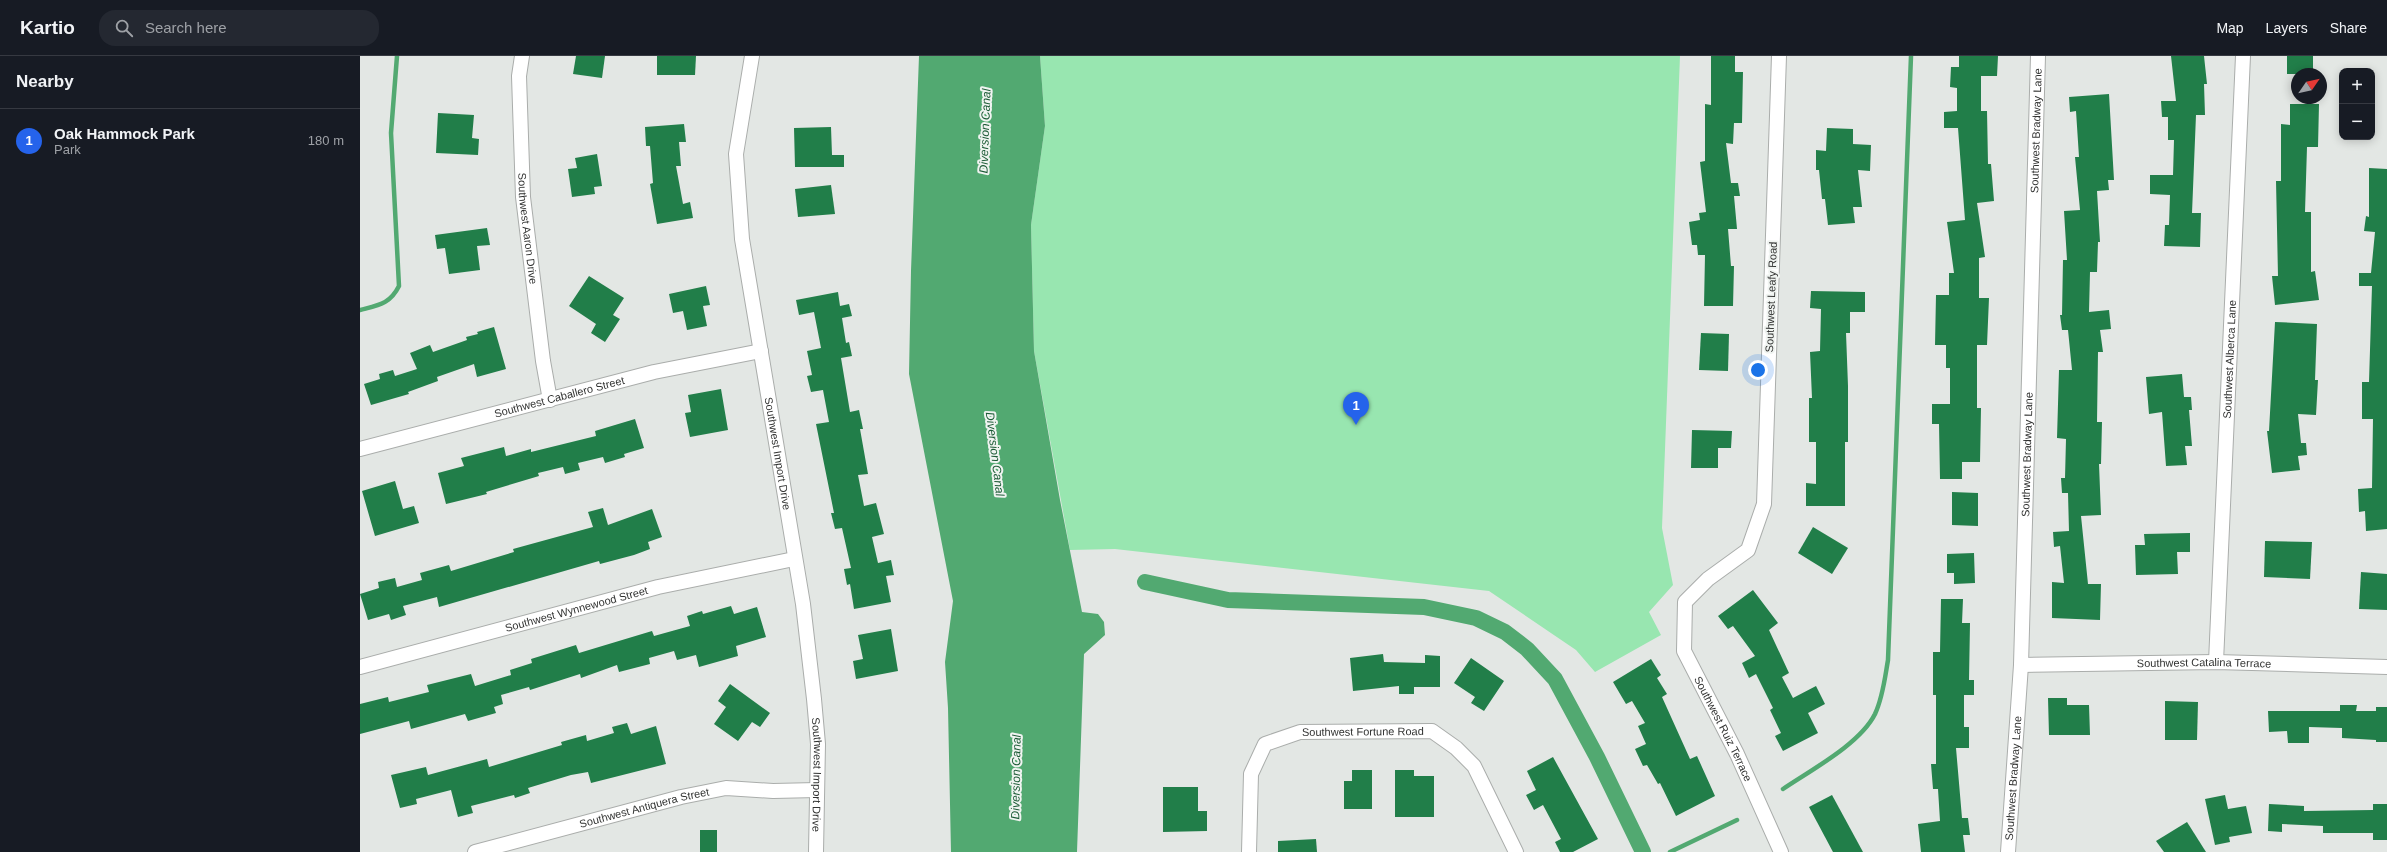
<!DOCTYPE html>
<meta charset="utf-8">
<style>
body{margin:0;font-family:Arial,sans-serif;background:#242831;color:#f1f3f6}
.controls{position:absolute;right:12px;top:12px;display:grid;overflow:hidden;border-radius:8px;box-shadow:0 2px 10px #0003}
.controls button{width:36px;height:36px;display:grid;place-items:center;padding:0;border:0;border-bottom:1px solid #363941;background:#171b24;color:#f1f3f6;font:20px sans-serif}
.compass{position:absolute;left:1931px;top:12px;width:36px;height:36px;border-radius:50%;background:#171b24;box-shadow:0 2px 10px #0003;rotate:56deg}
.you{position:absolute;left:1398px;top:314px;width:14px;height:14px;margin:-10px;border:3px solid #fff;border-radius:50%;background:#1a73e8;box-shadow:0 0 0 6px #1a73e833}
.badge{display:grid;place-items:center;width:26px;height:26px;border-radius:50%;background:#2563eb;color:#fff;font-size:13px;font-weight:700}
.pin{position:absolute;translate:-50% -33px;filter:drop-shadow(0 1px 2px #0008)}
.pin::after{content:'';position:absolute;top:21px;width:14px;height:12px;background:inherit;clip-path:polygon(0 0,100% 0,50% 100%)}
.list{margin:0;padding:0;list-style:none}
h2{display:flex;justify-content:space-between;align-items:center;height:52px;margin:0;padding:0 16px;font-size:17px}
h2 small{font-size:13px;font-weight:400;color:#9ea1a6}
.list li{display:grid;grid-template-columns:26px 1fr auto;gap:12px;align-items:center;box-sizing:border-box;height:64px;padding:0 16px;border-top:1px solid #363941}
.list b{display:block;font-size:15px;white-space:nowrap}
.list p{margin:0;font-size:13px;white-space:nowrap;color:#9ea1a6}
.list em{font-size:13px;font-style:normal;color:#9ea1a6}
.icon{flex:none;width:22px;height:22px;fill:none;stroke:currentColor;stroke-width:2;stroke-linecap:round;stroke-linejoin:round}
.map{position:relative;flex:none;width:2027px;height:796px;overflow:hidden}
header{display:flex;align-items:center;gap:24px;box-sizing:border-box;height:56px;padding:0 20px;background:#171b24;border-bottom:1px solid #363941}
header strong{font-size:19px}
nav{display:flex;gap:22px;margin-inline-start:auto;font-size:14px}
.search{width:280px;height:36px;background:#242831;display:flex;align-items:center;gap:10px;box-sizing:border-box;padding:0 14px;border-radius:16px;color:#9ea1a6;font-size:15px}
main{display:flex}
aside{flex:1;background:#171b24}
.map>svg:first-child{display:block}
.green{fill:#98e6b0}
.water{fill:#52a971}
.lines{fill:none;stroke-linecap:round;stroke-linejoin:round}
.stream{stroke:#52a971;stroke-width:4.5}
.canal{stroke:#52a971;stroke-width:16}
.building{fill:#217e49}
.minor-casing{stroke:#aaadab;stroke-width:16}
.minor{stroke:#fff;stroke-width:14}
.labels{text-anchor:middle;stroke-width:4;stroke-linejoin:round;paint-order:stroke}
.street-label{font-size:11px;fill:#323332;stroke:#f0f4f1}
.water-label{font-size:12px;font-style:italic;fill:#1c5b36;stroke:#f0f4f1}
</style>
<header>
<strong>Kartio</strong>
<div class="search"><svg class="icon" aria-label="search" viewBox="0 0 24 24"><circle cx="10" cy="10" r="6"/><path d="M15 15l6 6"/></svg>Search here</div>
<nav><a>Map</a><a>Layers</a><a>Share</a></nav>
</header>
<main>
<aside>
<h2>Nearby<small></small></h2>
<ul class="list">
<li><span class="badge">1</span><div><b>Oak Hammock Park</b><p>Park</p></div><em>180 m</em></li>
</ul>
</aside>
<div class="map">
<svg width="2027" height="796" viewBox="0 0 2027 796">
<rect width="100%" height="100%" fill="#e3e7e4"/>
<!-- green -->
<path class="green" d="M680,0H1320L1302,472L1313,529L1289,556L1301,579L1235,616L1216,594L1129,535L755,493L710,494L674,295L671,169L685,70Z"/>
<!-- water -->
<path class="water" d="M559,0H680L685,70L671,169L674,295L700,444L722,556L738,558L744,566L745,579L724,598L717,796H591L588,652L585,606L593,545L549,318L551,215Z"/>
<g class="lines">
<!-- stream -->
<g class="stream">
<path d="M0,254C19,249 30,248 39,230L31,77L37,0"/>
<path d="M1423,733C1451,714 1500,688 1515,658C1523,641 1525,621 1528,604L1551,0"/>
<path d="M1310,796L1377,764"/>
</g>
<!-- canal -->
<path class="canal" d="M785,526L868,544L1064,551L1116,562L1145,576L1167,593L1195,623L1237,701L1283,796"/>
</g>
<!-- building -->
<g class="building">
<path d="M216,0H245L242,22L213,18Z"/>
<path d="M297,0H336L335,19H297Z"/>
<path d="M1351,0H1375V16H1383L1382,67H1374L1373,88L1366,87L1371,127H1378L1380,140H1374L1377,173H1368L1371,210H1374L1373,250H1344L1345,199H1338L1337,189H1332L1329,166L1340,164L1339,157L1346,156L1340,106L1345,105V48L1351,49Z"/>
<path d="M1599,0H1638L1637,20H1621V55H1627L1628,108H1631L1634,145L1617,147L1625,201L1619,202V242H1629L1627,289H1617V352H1621L1620,406H1602V423H1580L1579,368H1572V348H1590V312H1586V289H1575L1576,239H1589V217H1594L1587,166L1605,164L1598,72H1584V56L1597,55V32L1590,31L1591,11H1599Z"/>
<path d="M1811,0H1844L1847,28H1844L1845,59H1836L1832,157H1841L1840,191L1804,190L1805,169H1809L1810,139L1790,138V119H1813L1814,84H1808V61H1802L1801,45H1816Z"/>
<rect x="1927" y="0" width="26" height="18"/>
<path d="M1749,38L1754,124H1748L1749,134L1737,135L1740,186H1738L1737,216H1730L1729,256L1749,254L1751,273L1740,274L1743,296H1738L1737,366H1742L1741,408H1739L1741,459L1721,460L1728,528H1741L1740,564L1692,562V526L1704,527L1700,490L1694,491L1693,476L1709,475L1708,437H1702L1701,422H1705L1706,383L1697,382L1699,314H1712L1708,274H1702L1700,259H1702L1703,204H1707L1704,155L1720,154L1715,101H1719L1716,55L1710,56L1709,41Z"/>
<path d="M1930,48H1959L1958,91H1947L1945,156H1951V216L1955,215L1959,244L1915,249L1912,220H1918L1916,125H1921V68L1930,69Z"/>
<path d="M78,57L114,59L112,82L119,83L118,99L76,97Z"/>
<path d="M324,68L326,86H319L321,110H316L323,148L330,146L333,162L297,168L290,128L293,127L290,90H286L285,71Z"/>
<path d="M471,71L472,99H484V111H435L434,72Z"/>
<path d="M1467,72L1493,73V88L1511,89L1510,115L1498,114L1502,151H1493L1495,167L1468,169L1465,143H1462L1459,114H1456V94L1466,95Z"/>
<path d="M237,98L242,130L234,131L235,138L212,141L208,113L217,112L215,102Z"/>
<path d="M2009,112L2027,113V473L2006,475L2005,455L1999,456L1998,433L2012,432L2013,363H2002V326H2009L2012,230H1999V217H2011L2015,176L2004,175L2006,160L2009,161Z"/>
<path d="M471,129L475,158L438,161L435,133Z"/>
<path d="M127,172L130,189L117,190L120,214L89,218L85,192L77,193L75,179Z"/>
<path d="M229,220L264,242L253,259L260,263L245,286L231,277L236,268L209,250Z"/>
<path d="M346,230L350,249L343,250L347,270L327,274L323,255L313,257L309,238Z"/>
<path d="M1451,235L1505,236V256H1490V277H1486L1488,330V386H1485V450H1446V427L1456,428V386H1449V342H1452L1450,296L1460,295L1461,253L1450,252Z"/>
<path d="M478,236L480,250L489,248L492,260L482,262L486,287L489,286L492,300L481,302L490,356L499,354L503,373H500L508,418L498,419L504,450L516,447L524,478L512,481L518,507L531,504L534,519L526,520L531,546L494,553L490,528L487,529L484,513L491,512L482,472L475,473L471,457H474L456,368L469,366L463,334L451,336L447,320L452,319L447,295L461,292L454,256L439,259L436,244Z"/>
<path d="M1915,266L1957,268L1955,324H1958L1956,359L1938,358L1941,387H1946L1947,399L1938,400L1940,414L1912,417L1907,375H1909Z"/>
<path d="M134,271L146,313L117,321L114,308L77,321L78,325L48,336L49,338L11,349L4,328L20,323L19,318L33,314L35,320L57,313L50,297L70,289L73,296L107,284L106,281L118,278L117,276Z"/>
<path d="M1341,277L1369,278L1368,315L1339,314Z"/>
<path d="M1822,318L1824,341H1831L1832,354H1829L1832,390H1825L1827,409L1806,410L1802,356L1789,358L1786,321Z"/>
<path d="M361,333L368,374L330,381L325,357L331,356L328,339Z"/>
<path d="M275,363L284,392L264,398L265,401L245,407L243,401L218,407L220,414L205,418L203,411L178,417L179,420L126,436L127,438L86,448L78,417L104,410L101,402L144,391L146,400L171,393V396L236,380L235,375Z"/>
<path d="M1332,374L1372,375L1371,392H1358V412H1331Z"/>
<path d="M35,425L43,453L54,450L59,467L15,480L2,435Z"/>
<path d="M1592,436L1618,437V470L1592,469Z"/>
<path d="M243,452L248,469L292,453L302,481L288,486L290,493L274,499L240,508L239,505L79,551L77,541L43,550L46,559L31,564L29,558L8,564L0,538L19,532L18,526L35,522L37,531L62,524L60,517L89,509L91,515L154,496L153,493L233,471L228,456Z"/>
<path d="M1453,471L1488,492L1472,518L1438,497Z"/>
<path d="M1830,477V496H1817L1818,518L1776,519L1775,489H1785L1784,478Z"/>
<path d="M1905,485L1952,486L1950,523L1904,521Z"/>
<path d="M1614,497L1615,527L1594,528V517H1587V498Z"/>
<path d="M2001,516L2027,518V554L1999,553Z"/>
<path d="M1393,534L1418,567L1409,574L1429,617L1422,621L1433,642L1456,630L1465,648L1448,657L1458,677L1423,695L1415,680L1421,677L1410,654L1413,652L1396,618L1389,622L1382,607L1395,600L1373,570L1368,573L1358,560Z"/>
<path d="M1581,543H1603L1602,567H1610L1609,624H1614V639H1604V671H1609V692H1596L1602,762H1608L1610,779H1603L1605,796H1561L1558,768L1580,765L1578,733H1573L1571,708H1576V639H1573V596H1580Z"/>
<path d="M371,550L374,558L397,551L406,581L376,590L378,600L339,611L336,599L317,604L314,595L289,602L290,608L259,616L257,609L221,622L220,618L170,634L169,631L141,639L143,648L134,651L136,657L108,665L105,658L51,673L49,665L0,678V648L28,641L29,646L69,636L67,629L111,618L115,630L151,619L150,614L172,607L171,603L216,589L219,597L292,575L294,580L330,570L327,560L342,555L343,558Z"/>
<path d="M531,573L538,615L496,623L493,605L503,603L498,579Z"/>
<path d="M1023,598L1024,606L1065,607V599L1080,600V631H1054V638H1039V630L993,635L990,602Z"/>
<path d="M1111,602L1144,625L1124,655L1111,647L1115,641L1094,627Z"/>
<path d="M1291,603L1301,619L1297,622L1307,638L1302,641L1330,703L1337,700L1355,740L1316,760L1300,727L1298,728L1287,709L1283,710L1275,693L1286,688L1278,670L1285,667L1272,645L1266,648L1253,626Z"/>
<path d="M370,628L410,657L400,671L392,666L378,685L354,668L366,651L358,645Z"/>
<path d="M1688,642H1707V649H1729L1730,679H1689Z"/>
<path d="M1805,645L1838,646L1837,684H1805Z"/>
<path d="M1980,649H1997L1996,655H2016V651H2027V686H2016V684L1982,682V672L1949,671V687H1928L1927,675L1909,676L1908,655H1980Z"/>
<path d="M267,667L271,678L296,670L306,708L231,727L228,716L211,719L168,732L170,737L155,742L154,739L111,750L113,757L98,761L91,734L56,743L57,748L40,752L31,719L66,711L68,719L127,703L129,711L202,689L201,686L226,679L227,685L254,677L252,671Z"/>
<path d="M1193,701L1238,783L1213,796H1200L1195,786L1201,783L1183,749L1174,754L1166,739L1176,734L1167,715Z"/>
<path d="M992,714H1012V753H984V725H992Z"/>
<path d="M1035,714H1054V720H1074V761H1035Z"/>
<path d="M803,731H838V755H847V775L803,776Z"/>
<path d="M1472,739L1503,796H1473L1449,751Z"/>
<path d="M1865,739L1868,753L1886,750L1892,777L1869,781L1870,786L1855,789L1845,743Z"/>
<path d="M1909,748L1944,750V755L2013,754V748H2027V784H2013V777H1963V770L1922,768V776L1908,775Z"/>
<path d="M1827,766L1846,796H1804L1796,785Z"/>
<rect x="340" y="774" width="17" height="22"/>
<path d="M956,783L957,796H918V785Z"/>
</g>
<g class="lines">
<defs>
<g id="minor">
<path id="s1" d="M162,0L159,20L163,141L183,305L190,344"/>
<path id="s2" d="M392,0L376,98L382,183L443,548L454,643L458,688L456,796"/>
<path id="s3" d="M1419,0L1404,448L1388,494L1348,523L1325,546L1324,595L1377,698L1421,796"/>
<path id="s4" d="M0,393L294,316L401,295"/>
<path id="s5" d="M1856,606L1883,0"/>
<path id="s6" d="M1661,609L1856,606L2027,611"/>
<path id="s7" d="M0,611L298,531L434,503"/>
<path id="s8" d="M115,796L321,741L366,732L413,735L457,734"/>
<path id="s9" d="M889,796L891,718L905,688L940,676L1072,675L1096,692L1114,710L1156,796"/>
<path id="s10" d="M1648,796L1661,609L1678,0"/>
</g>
</defs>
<!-- minor casing -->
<use href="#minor" class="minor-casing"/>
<!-- minor -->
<use href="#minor" class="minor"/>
</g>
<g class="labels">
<!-- street labels -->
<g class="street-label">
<text dy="4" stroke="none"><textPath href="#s10" startOffset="722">Southwest Bradway Lane</textPath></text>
<text dy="4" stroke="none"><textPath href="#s1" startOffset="173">Southwest Aaron Drive</textPath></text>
<text transform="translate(1411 241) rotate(-88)" y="4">Southwest Leafy Road</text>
<text dy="4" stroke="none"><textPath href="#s5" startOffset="303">Southwest Alberca Lane</textPath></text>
<text dy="4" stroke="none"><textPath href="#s4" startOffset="206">Southwest Caballero Street</textPath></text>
<text dy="4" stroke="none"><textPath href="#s2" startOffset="402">Southwest Import Drive</textPath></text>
<text dy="4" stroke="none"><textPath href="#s10" startOffset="398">Southwest Bradway Lane</textPath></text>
<text dy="4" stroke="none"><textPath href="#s7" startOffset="224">Southwest Wynnewood Street</textPath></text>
<text dy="4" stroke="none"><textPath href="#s6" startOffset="183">Southwest Catalina Terrace</textPath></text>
<text dy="4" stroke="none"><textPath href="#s3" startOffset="715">Southwest Ruiz Terrace</textPath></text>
<text dy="4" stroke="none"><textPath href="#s9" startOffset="211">Southwest Fortune Road</textPath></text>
<text dy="4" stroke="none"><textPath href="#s2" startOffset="726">Southwest Import Drive</textPath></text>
<text dy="4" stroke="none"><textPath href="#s10" startOffset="74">Southwest Bradway Lane</textPath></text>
<text dy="4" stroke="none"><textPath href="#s8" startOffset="175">Southwest Antiquera Street</textPath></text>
</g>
<!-- water labels -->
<g class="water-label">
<text transform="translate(625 75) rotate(-88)" y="4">Diversion Canal</text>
<text transform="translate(635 398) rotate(83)" y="4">Diversion Canal</text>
<text transform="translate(656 721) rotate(-89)" y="4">Diversion Canal</text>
</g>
</g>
</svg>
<div class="controls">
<button>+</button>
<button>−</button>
</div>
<svg class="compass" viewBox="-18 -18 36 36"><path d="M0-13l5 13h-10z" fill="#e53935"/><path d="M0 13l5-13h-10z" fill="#9ea1a6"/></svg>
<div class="you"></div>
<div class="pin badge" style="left:996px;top:369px">1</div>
</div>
</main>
